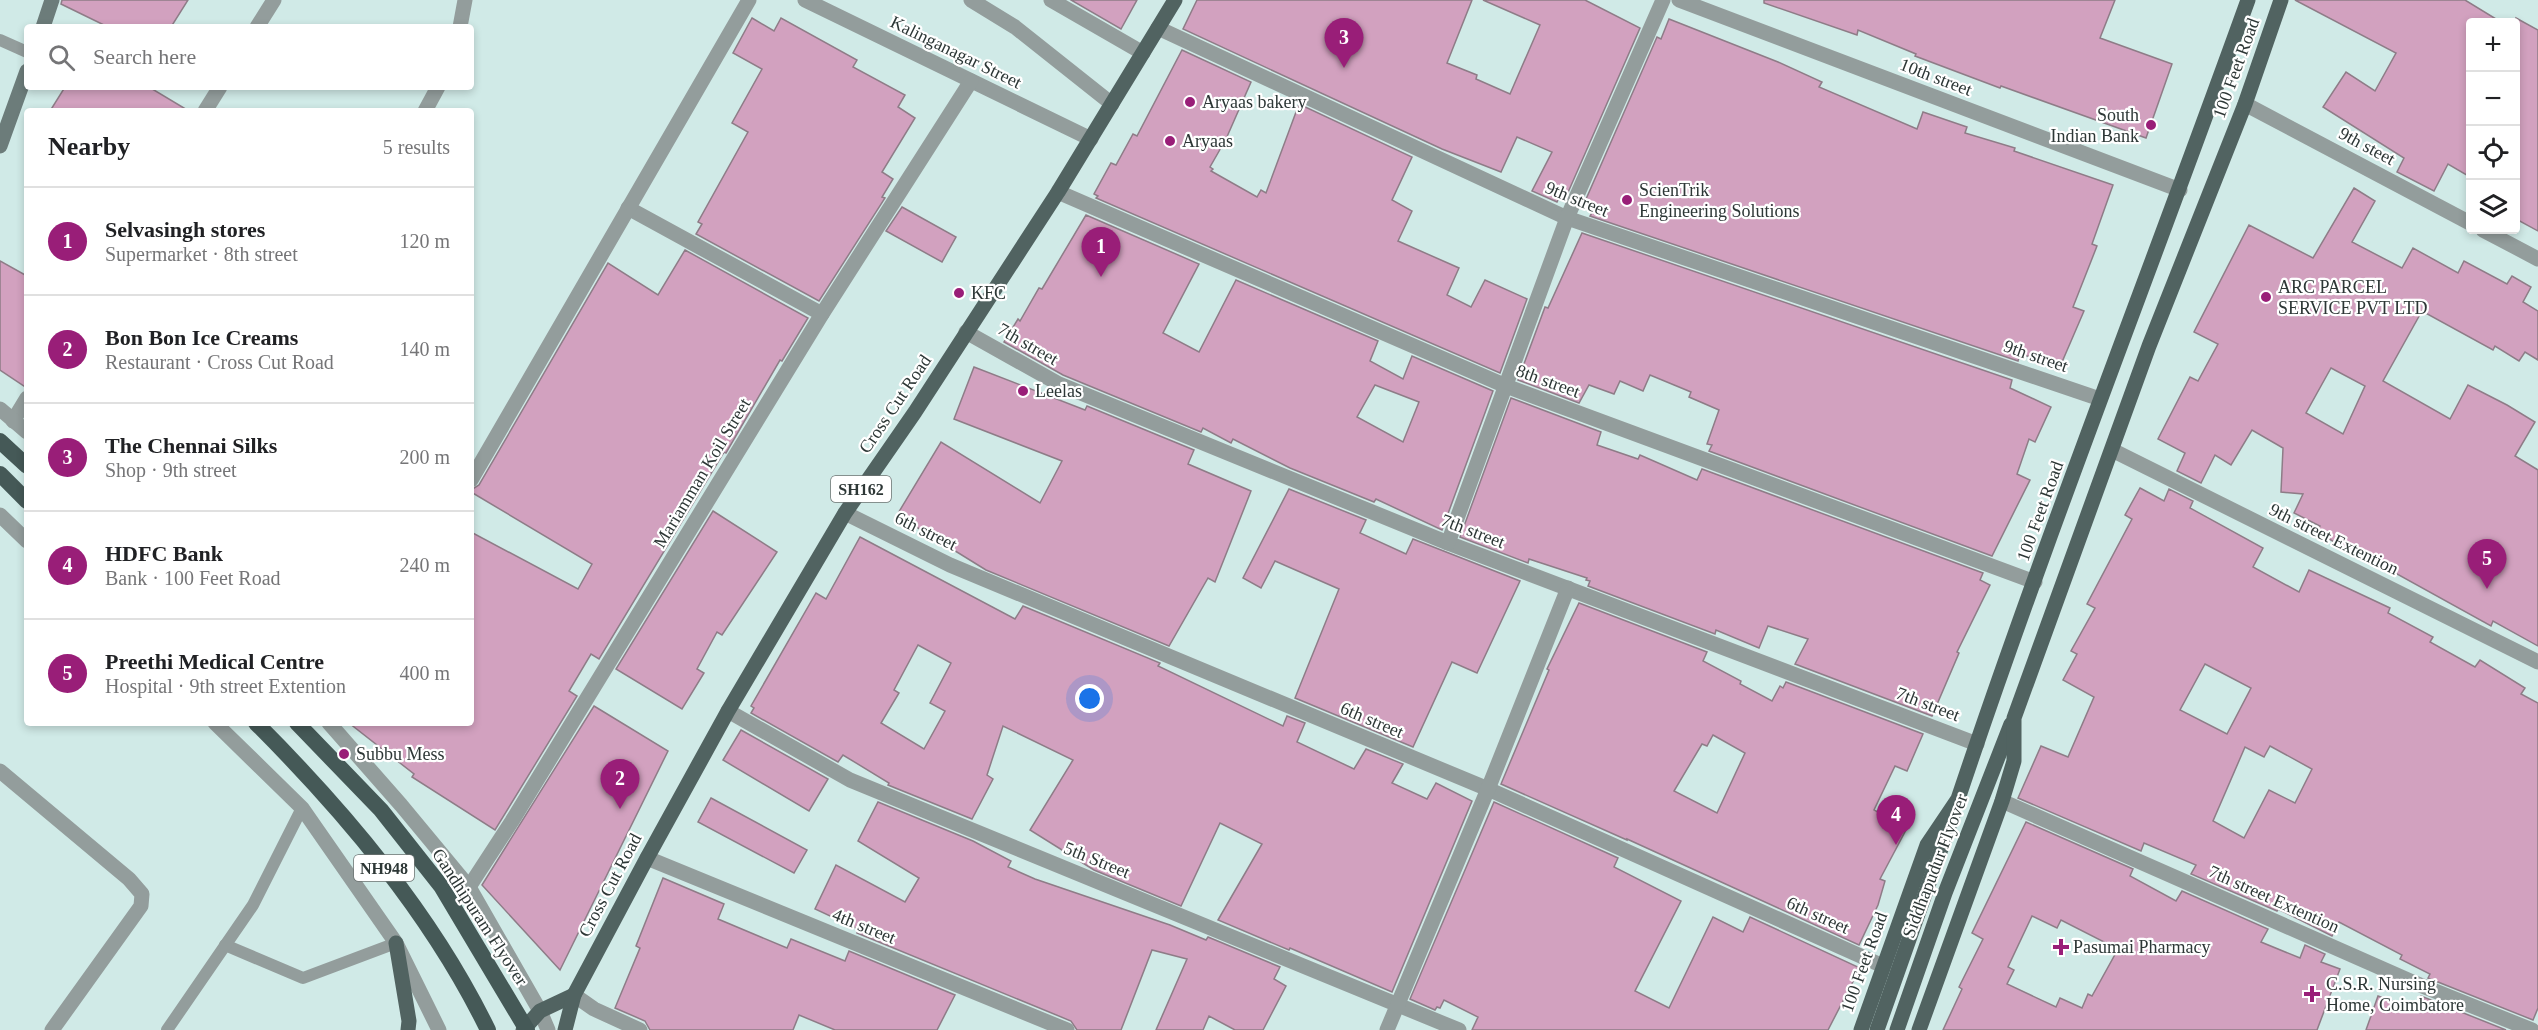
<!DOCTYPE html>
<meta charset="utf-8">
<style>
body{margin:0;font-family:"Times New Roman",serif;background:#f6f6f6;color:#202124}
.controls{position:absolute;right:18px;top:18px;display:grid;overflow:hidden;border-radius:6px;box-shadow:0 3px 9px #0003}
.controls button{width:54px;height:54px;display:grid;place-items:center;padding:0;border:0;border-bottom:2px solid #e0e0e0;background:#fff;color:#202124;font:30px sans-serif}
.you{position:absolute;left:1090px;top:699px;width:21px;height:21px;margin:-15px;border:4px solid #fff;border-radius:50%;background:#1a73e8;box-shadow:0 0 0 9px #1a73e833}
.badge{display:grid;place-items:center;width:39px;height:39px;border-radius:50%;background:#991e78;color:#fff;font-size:20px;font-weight:700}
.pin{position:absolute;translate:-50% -50px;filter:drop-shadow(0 2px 3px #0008)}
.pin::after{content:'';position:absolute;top:32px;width:21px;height:18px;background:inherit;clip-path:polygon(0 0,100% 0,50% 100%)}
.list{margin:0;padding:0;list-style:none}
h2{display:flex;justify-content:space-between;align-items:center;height:78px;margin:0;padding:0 24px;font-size:26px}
h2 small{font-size:20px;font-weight:400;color:#757577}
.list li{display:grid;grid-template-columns:39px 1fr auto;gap:18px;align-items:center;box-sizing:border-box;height:108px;padding:0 24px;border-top:2px solid #e0e0e0}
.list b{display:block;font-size:22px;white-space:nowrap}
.list p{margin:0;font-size:20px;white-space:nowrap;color:#757577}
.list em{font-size:20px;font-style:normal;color:#757577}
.icon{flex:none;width:33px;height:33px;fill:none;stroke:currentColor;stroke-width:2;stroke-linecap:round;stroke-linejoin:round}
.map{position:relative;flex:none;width:2538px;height:1030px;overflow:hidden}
.search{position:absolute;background:#fff;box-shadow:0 3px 9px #0003;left:24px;top:24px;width:450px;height:66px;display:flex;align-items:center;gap:15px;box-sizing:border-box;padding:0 21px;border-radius:6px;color:#757577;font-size:22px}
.panel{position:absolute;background:#fff;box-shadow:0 3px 9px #0003;left:24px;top:108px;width:450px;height:618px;border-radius:6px}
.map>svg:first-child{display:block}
.building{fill:#d2a1bf;stroke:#8e7c87;stroke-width:1.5;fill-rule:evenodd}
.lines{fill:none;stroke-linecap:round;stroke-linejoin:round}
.service{stroke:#939d9c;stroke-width:12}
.minor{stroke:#939d9c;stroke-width:15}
.tertiary{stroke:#939d9c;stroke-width:15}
.secondary{stroke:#6c7c7a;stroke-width:15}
.primary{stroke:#516361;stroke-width:15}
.trunk{stroke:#455957;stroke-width:16}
.trunk-bridge{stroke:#455957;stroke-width:16}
.poi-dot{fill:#991e78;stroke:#fff;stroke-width:2}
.labels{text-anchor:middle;stroke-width:4.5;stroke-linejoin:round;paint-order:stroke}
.shield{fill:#fff;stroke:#6c7372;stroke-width:1.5}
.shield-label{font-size:16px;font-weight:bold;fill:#2d3736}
.street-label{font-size:18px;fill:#2d3736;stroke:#fff}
.poi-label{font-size:18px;fill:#2d3736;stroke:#fff;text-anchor:start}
</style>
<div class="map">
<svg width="2538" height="1030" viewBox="0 0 2538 1030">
<rect width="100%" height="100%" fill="#d0eae7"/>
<!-- building -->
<g class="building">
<path d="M62,0H188L171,27H108L61,4Z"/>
<path d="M1071,0H1137L1121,29Z"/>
<path d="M1197,0H1472L1447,63L1477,75L1476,79L1510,94L1540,25L1483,0H1585L1640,28L1566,197L1561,194L1557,202L1532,191L1552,152L1517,137L1501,172L1442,149L1183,29Z"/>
<path d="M1764,0H2115L2100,38L2172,64L2146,138L2001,86L2000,88L1915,56L1916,54L1858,30L1857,35L1764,3Z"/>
<path d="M2295,0H2465L2501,22H2470V177L2448,164L2434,191L2397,172L2404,158L2323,107L2346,72L2375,91L2396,53Z"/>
<path d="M752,18L774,31L781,18L857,60L853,67L905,95L898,107L915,118L882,172L893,179L882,197L885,198L819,301L696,234L702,224L698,222L748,132L732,123L762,69L733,53Z"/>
<path d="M2516,18L2538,30V231L2516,219Z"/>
<path d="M1669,19L1778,62L1822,82L1819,87L1917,129L1923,112L1967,127L1965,133L2015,148L2014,151L2113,185L2092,244L2097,246L2073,307L2084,311L2059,369L2020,353L2018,361L1590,216L1593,211L1583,206L1657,37L1661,39Z"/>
<path d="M1182,50L1251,82L1226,139L1210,167L1213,169L1211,171L1257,197L1261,190L1266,193L1299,104L1412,157L1392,200L1412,211L1398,241L1459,268L1447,295L1471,307L1485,280L1527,299L1500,373L1096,198L1098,196L1094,194L1111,163L1116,165L1133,134L1137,136Z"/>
<path d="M65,87H149L189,111H50Z"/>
<path d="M2354,188L2375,201L2352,242L2402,268L2413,248L2458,273L2464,261L2507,284L2512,276L2531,287L2523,302L2538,311V360L2525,352L2519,361L2495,346L2493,350L2422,311L2383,381L2450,419L2468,385L2507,405L2535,422L2515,456L2538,470V646L2493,621L2491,626L2352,549L2351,551L2316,532L2320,526L2294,513L2303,494L2281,492L2283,448L2252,430L2231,465L2215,455L2201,483L2177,471L2185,453L2158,439L2190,377L2198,381L2218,344L2194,332L2249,225L2313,258ZM2331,368L2365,386L2343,434L2306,413Z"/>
<path d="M902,207L956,237L942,262L886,231Z"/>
<path d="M1086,215L1199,264L1163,333L1199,352L1236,280L1378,341L1370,361L1403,379L1412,356L1493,391L1442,530L1376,499L1374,502L1290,468L1233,439L1231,443L1203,428L1201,432L1063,375L1004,342L1018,319L1020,321L1039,288L1042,289ZM1375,385L1419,402L1403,442L1357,417Z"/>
<path d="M1582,233L2012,380L2010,388L2051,407L2035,442L2029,439L2017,474L2030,480L1992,556L1709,451L1712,445L1707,444L1719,410L1689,397L1691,392L1650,375L1643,391L1620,381L1614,394L1589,385L1579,403L1518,380L1545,307L1548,308Z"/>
<path d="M685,250L808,318L782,361L780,360L726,453L724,452L599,659L591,654L569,691L577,696L495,830L412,777L414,774L349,723H471V532L578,589L592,564L471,492V490L479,485L608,263L658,295Z"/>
<path d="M0,261L27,276V388L0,370Z"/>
<path d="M974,367L1085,410L1087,406L1194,450L1188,464L1251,491L1215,582L1208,578L1169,646L986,570L897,515L941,442L1040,503L1062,461L954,419Z"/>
<path d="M1511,398L1601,432L1597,445L1638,459L1640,455L1697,480L1702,469L1983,573L1980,580L1990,585L1957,652L1959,653L1932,716L1795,664L1808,639L1768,626L1759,648L1716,630L1715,634L1588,586L1590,581L1586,580L1587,578L1529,559L1528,563L1460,537Z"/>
<path d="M2140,488L2164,501L2169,489L2193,501L2190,508L2263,548L2253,567L2299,592L2309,570L2390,608L2388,613L2433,637L2430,642L2475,667L2480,660L2525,688L2521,694L2538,703V1008L2533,1020L2428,978L2430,974L2400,959L2402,955L2339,922L2332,936L2278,909L2277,911L2191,874L2196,865L2144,843L2141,851L2018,798L2041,746L2068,757L2094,697L2063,680L2077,654L2071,651L2095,608L2087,604L2132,519L2125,515ZM2205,664L2251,688L2227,734L2180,710ZM2270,746L2312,769L2295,803L2269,790L2244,838L2213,821L2245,747L2264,757Z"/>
<path d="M1289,489L1366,520L1360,533L1406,554L1413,539L1520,581L1477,673L1452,662L1413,747L1295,698L1339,589L1275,561L1261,588L1243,578Z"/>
<path d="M713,511L777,552L722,635L717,632L697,669L704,673L682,709L616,669Z"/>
<path d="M860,537L1015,619L1023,606L1160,663L1158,666L1283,726L1287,716L1305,723L1297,742L1354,769L1366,749L1403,764L1392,783L1427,799L1436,783L1472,801L1392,992L1290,948L1289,950L1218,920L1262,844L1220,823L1181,906L1094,870L1030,830L1073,760L1003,726L987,775L993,779L972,819L888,785L889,783L843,755L838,762L751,713L754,708L751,706L816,593L826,599ZM918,645L951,663L930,703L945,711L924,749L881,723L899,693L894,690Z"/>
<path d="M1579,603L1707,652L1703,661L1741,681L1740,684L1772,701L1780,686L1783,688L1786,682L1923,734L1907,771L1895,766L1874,810L1907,828L1880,879L1885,881L1878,905L1859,945L1627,839V840L1501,784L1549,670L1547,669ZM1713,735L1745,753L1717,813L1674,791L1702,744L1707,746Z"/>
<path d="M594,706L668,751L560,970L482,885Z"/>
<path d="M741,730L828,779L809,811L723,760Z"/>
<path d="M711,798L807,850L794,873L698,822Z"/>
<path d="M878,802L973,841L1011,861L1008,867L1035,879L1170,925L1206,940L1208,937L1280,967L1274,979L1286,986L1263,1030H1235L1209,1016L1203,1030H1156L1187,959L1152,950L1121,1030H1077L1071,1021L857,933L858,929L815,909L836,865L905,902L919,878L858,841Z"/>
<path d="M1494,802L1618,858L1614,867L1681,901L1635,991L1669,1008L1713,917L1743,932L1750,917L1860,968L1828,1030H1472L1478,1017L1444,1000L1440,1008L1437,1007L1435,1010L1410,999Z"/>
<path d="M2026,822L2133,869L2130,876L2176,901L2182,891L2268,929L2261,942L2300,958L2305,945L2325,954L2321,962L2340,969L2317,1030H1943L1962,989L1959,987L1983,939L1972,933ZM2032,916L2057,928L2061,920L2118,949L2092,996L2088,994L2082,1008L2060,998L2056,1007L2007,984L2014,970L2008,967Z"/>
<path d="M663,878L724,904L718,919L787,948L791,939L845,961L849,951L955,995L937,1030H835L799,1015L793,1030H650L645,1021L615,1008L640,948L636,946Z"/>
<path d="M2378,996L2416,1010L2421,996L2506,1030H2366Z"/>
</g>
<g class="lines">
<!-- service -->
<g class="service">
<path d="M0,40L27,52"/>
<path d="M225,945L303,978L396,943"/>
<path d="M167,1030L253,905L302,808"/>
</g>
<!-- minor -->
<g class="minor">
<path d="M805,0L1091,139"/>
<path d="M971,0L1015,27L1112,104"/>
<path d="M1051,0L1143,53"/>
<path d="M1679,0L2180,190"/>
<path d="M257,27L274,0"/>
<path d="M460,27L465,0"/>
<path d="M1158,28L1567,218L2100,399"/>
<path d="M2245,104L2470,223"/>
<path d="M205,111L220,87"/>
<path d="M425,111L438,87"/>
<path d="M1058,192L1506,386L2035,582"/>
<path d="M628,208L822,314"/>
<path d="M2483,230L2538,259"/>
<path d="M966,332L1059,384L1448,543L1977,744"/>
<path d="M13,421L27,398"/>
<path d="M2112,450L2538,662"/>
<path d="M471,480L749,0"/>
<path d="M845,513L950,565L1488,789L1883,966"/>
<path d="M1448,543L1567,218L1663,0"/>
<path d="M728,711L850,780L1459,1030"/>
<path d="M0,771L129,879L142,894L141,906L52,1030"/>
<path d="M647,858L1067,1030"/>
<path d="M469,887L512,821L822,314L971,81"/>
<path d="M574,995L594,1009L640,1030"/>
<path d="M1387,1030L1488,789L1568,588"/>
</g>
<!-- tertiary -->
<g class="tertiary">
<path d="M0,409L27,432"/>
<path d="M0,515L27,541"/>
<path d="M215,723L302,808L396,943L439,1030"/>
<path d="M329,723L401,805L469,887L540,1011L548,1030"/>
<path d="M2002,801L2415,983L2532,1030"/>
</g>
<!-- secondary -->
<g class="secondary">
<path d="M43,27L52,0"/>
<path d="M0,146L27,71"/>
</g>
<!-- primary -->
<g class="primary">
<path d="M396,943L409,1021L408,1030"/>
<path d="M523,1030L540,1011L574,995"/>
<path d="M565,1030L574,995L647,858L728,711L845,513L915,412L1058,192L1175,0"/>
<path d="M1861,1030L1927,845L1958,799C2048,530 2152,267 2248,0"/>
<path d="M1877,1030L1953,815"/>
<path d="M1897,1030L1945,893L2011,724"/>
<path d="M1919,1030L2002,801L2014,761V718L2149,346L2245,104L2281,0"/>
</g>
<!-- trunk -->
<g class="trunk">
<path d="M0,441L27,466"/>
<path d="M0,474L27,501"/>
<path d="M256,723C346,813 432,915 488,1030"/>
</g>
<!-- trunk-bridge -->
<path class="trunk-bridge" d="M297,723L381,810L441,886L527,1030"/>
</g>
<!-- markers -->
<g class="poi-dot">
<circle cx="1190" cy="102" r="6"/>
<circle cx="2151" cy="125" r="6"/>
<circle cx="1170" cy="141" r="6"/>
<circle cx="1627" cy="200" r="6"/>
<circle cx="959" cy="293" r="6"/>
<circle cx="2266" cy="297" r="6"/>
<circle cx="1023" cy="391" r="6"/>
<circle cx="344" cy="754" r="6"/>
<path d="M2058 938h6v6h6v6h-6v6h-6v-6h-6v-6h6z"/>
<path d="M2309 985h6v6h6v6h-6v6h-6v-6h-6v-6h6z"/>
</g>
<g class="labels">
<!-- shield labels -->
<g class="shield">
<rect x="831" y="476" width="60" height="26" rx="4.5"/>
<rect x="354" y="855" width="60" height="26" rx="4.5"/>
</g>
<g class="shield-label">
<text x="861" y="495">SH162</text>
<text x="384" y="874">NH948</text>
</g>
<!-- street labels -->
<g class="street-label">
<text transform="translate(956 52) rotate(26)" y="6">Kalinganagar Street</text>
<text transform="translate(2236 68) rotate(-70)" y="6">100 Feet Road</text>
<text transform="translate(1936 77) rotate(21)" y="6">10th street</text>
<text transform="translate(2367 146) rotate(28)" y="6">9th steet</text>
<text transform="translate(1577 199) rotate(22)" y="6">9th street</text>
<text transform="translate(1028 344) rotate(30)" y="6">7th street</text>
<text transform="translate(2036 356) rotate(19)" y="6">9th street</text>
<text transform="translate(1548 381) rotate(20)" y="6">8th street</text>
<text transform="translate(895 404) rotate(-56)" y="6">Cross Cut Road</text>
<text transform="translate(702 473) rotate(-59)" y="6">Mariamman Koil Street</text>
<text transform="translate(2040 511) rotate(-70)" y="6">100 Feet Road</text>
<text transform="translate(926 531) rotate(26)" y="6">6th street</text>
<text transform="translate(1473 531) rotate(21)" y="6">7th street</text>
<text transform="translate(2334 539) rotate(26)" y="6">9th street Extention</text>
<text transform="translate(1928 704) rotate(21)" y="6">7th street</text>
<text transform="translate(1372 720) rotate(23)" y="6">6th street</text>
<text transform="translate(1097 860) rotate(22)" y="6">5th Street</text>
<text transform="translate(1935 866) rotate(-69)" y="6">Siddhapudur Flyover</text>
<text transform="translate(610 885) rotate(-62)" y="6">Cross Cut Road</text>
<text transform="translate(2274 899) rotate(24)" y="6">7th street Extention</text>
<text transform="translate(1818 915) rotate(24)" y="6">6th street</text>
<text transform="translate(480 917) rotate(57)" y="6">Gandhipuram Flyover</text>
<text transform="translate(864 926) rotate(22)" y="6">4th street</text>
<text transform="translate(1864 962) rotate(-70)" y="6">100 Feet Road</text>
</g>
<!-- poi labels -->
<g class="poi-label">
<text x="1202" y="108">Aryaas bakery</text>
<text x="2139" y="121" text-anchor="end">South<tspan x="2139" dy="21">Indian Bank</tspan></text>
<text x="1182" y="147">Aryaas</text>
<text x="1639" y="196">ScienTrik<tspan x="1639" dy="21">Engineering Solutions</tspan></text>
<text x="2278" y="293">ARC PARCEL<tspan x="2278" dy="21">SERVICE PVT LTD</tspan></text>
<text x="971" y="299">KFC</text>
<text x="1035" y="397">Leelas</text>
<text x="356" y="760">Subbu Mess</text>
<text x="2073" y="953">Pasumai Pharmacy</text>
<text x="2326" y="990">C.S.R. Nursing<tspan x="2326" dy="21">Home, Coimbatore</tspan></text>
</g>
</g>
</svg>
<div class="controls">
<button>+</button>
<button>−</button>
<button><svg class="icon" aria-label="locate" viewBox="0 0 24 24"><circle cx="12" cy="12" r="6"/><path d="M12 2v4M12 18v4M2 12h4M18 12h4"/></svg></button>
<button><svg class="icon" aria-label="layers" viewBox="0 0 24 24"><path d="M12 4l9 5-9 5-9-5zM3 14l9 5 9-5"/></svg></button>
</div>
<div class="you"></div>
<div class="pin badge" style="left:1101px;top:277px">1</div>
<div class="pin badge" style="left:620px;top:809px">2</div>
<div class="pin badge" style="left:1344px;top:68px">3</div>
<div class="pin badge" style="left:1896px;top:845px">4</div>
<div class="pin badge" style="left:2487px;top:589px">5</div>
<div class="search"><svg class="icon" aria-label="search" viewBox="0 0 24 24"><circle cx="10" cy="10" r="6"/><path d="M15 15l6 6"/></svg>Search here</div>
<section class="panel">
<h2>Nearby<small>5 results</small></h2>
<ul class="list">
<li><span class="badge">1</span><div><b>Selvasingh stores</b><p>Supermarket · 8th street</p></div><em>120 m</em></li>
<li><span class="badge">2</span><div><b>Bon Bon Ice Creams</b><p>Restaurant · Cross Cut Road</p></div><em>140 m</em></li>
<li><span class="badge">3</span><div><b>The Chennai Silks</b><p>Shop · 9th street</p></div><em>200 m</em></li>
<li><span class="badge">4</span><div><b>HDFC Bank</b><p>Bank · 100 Feet Road</p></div><em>240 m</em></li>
<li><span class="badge">5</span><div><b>Preethi Medical Centre</b><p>Hospital · 9th street Extention</p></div><em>400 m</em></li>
</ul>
</section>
</div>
